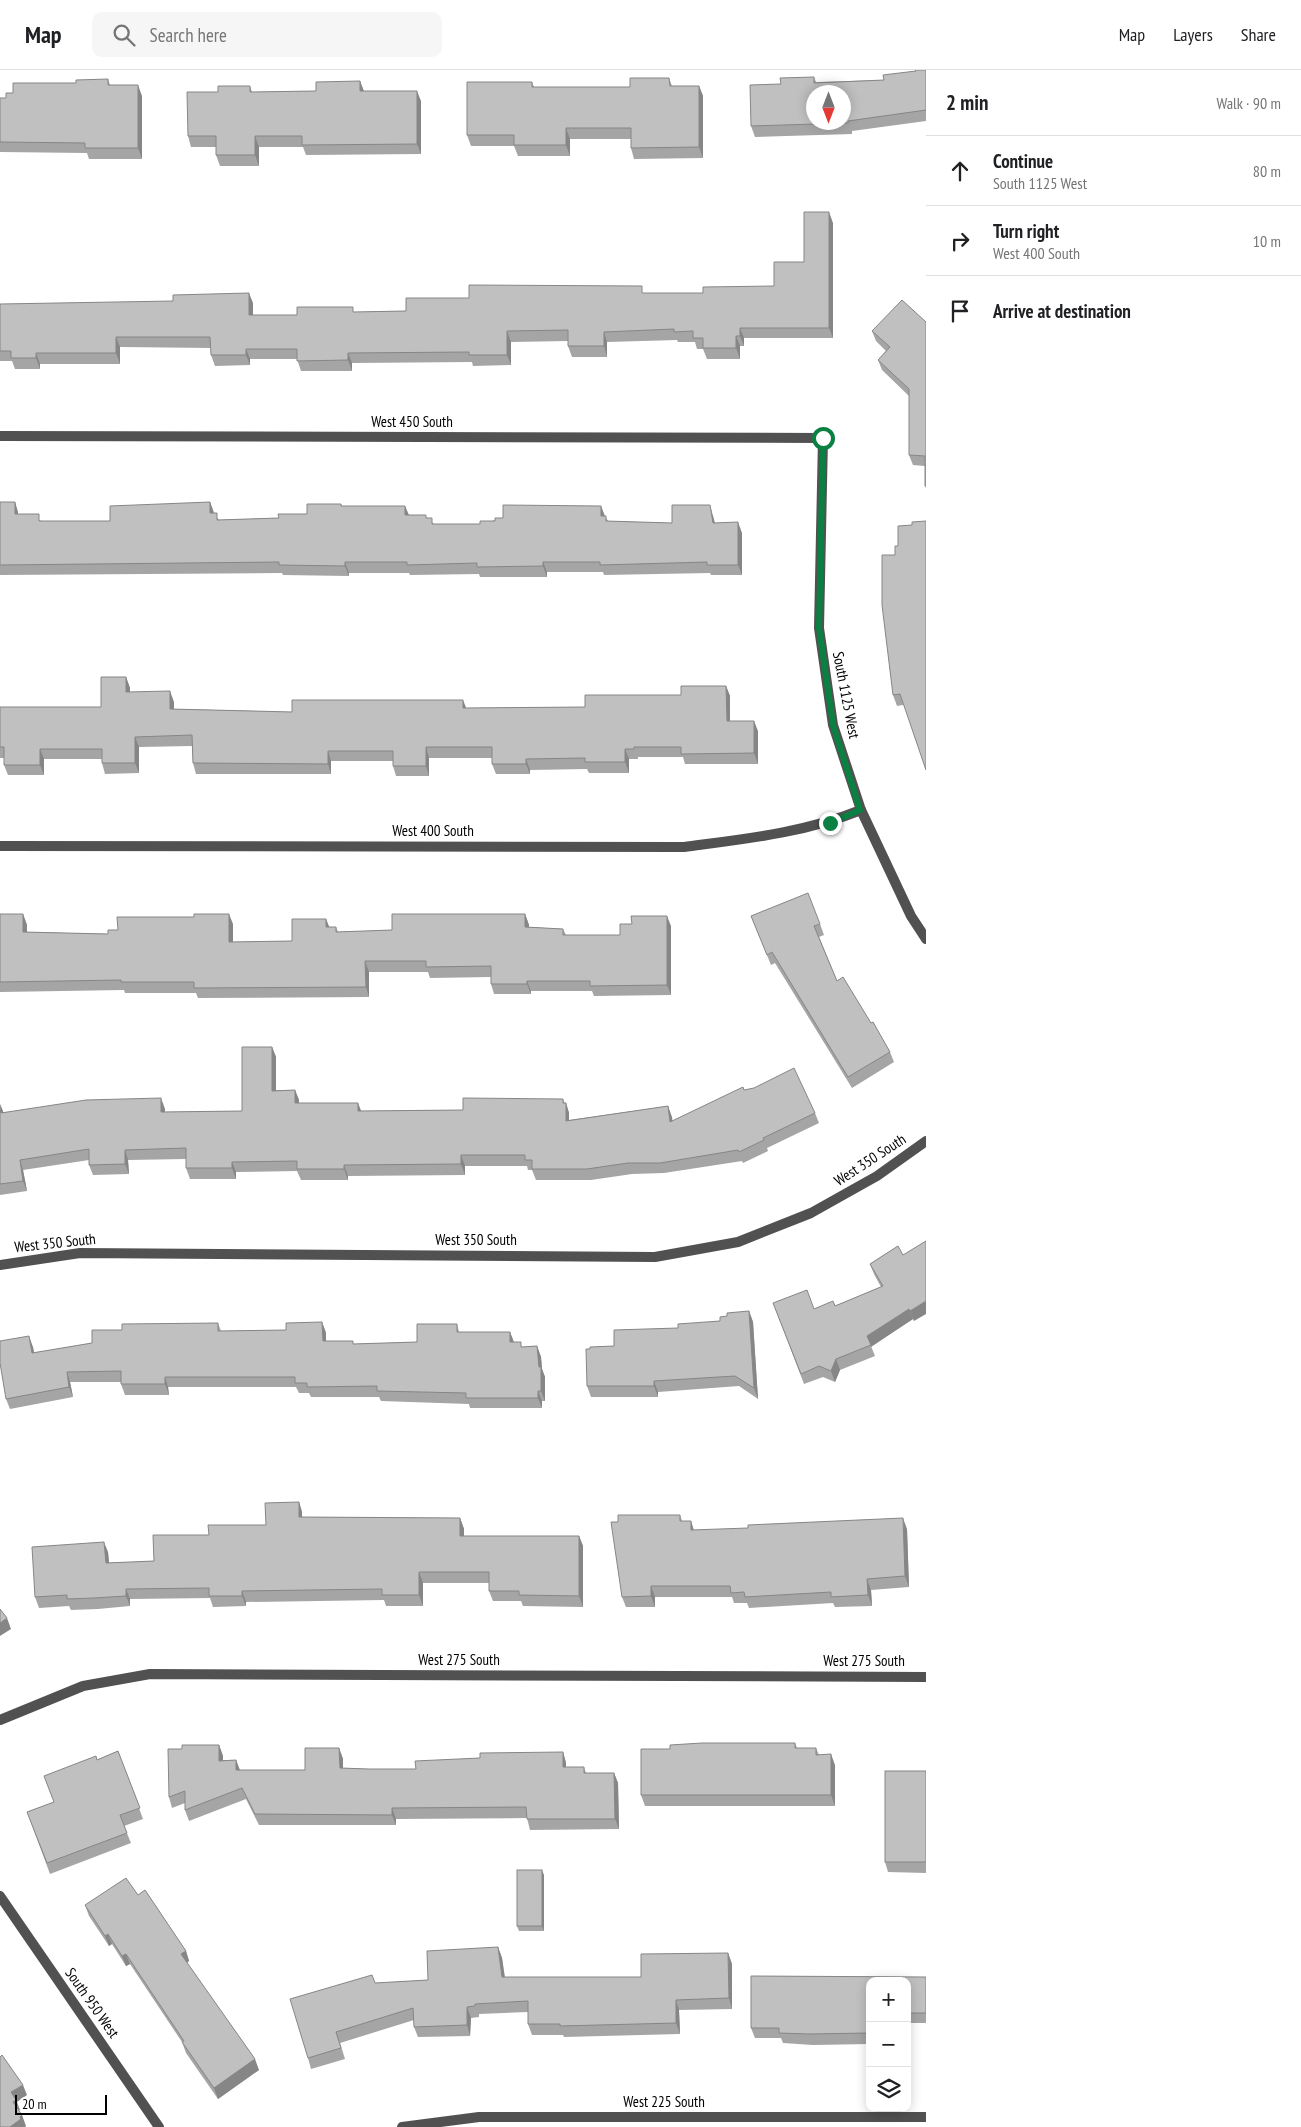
<!DOCTYPE html>
<meta charset="utf-8">
<style>
body{margin:0;font-family:"PT Sans Narrow",sans-serif;background:#f6f6f6;color:#202124}
.controls{position:absolute;right:15px;bottom:15px;display:grid;overflow:hidden;border-radius:10px;box-shadow:0 2px 12px #0003}
.controls button{width:45px;height:45px;display:grid;place-items:center;padding:0;border:0;border-bottom:1px solid #e0e0e0;background:#fff;color:#202124;font:25px sans-serif}
.compass{position:absolute;left:806px;top:15px;width:45px;height:45px;border-radius:50%;background:#fff;box-shadow:0 2px 12px #0003;rotate:180deg}
.scale{position:absolute;left:15px;bottom:12px;width:92px;box-sizing:border-box;padding-left:5px;border:2px solid #000;border-top:0;font-size:14px;line-height:18px;white-space:nowrap;color:#000;-webkit-text-stroke:4px #fff;paint-order:stroke}
.stop{position:absolute;width:15px;height:15px;margin:-11px;border:4px solid #0b8043;border-radius:50%;background:#fff}
.stop.end{background:#0b8043;border-color:#fff;box-shadow:0 1px 5px #0008}
.list{margin:0;padding:0;list-style:none}
h2{display:flex;justify-content:space-between;align-items:center;height:65px;margin:0;padding:0 20px;font-size:21px}
h2 small{font-size:16px;font-weight:400;color:#757577}
.list li{display:grid;grid-template-columns:32px 1fr auto;gap:15px;align-items:center;box-sizing:border-box;height:70px;padding:0 20px;border-top:1px solid #e0e0e0}
.list b{display:block;font-size:19px;white-space:nowrap}
.list p{margin:0;font-size:16px;white-space:nowrap;color:#757577}
.list em{font-size:16px;font-style:normal;color:#757577}
.icon{flex:none;width:28px;height:28px;fill:none;stroke:currentColor;stroke-width:2;stroke-linecap:round;stroke-linejoin:round}
.map{position:relative;flex:none;width:926px;height:2057px;overflow:hidden}
header{display:flex;align-items:center;gap:30px;box-sizing:border-box;height:70px;padding:0 25px;background:#fff;border-bottom:1px solid #e0e0e0}
header strong{font-size:24px}
nav{display:flex;gap:28px;margin-inline-start:auto;font-size:18px}
.search{width:350px;height:45px;background:#f6f6f6;display:flex;align-items:center;gap:12px;box-sizing:border-box;padding:0 18px;border-radius:10px;color:#757577;font-size:19px}
main{display:flex}
aside{flex:1;background:#fff}
.map>svg:first-child{display:block}
.lines{fill:none;stroke-linecap:round;stroke-linejoin:round}
.minor{stroke:#515151;stroke-width:10}
.wall{fill:#a5a5a5}
.shaded-wall{fill:#868686}
.building{fill:#c0c0c0;stroke:#868686;fill-rule:evenodd}
.route{stroke:#0b8043;stroke-width:6}
.labels{text-anchor:middle;stroke-width:4;stroke-linejoin:round;paint-order:stroke}
.street-label{font-size:15px;fill:#000;stroke:#fff}
</style>
<header>
<strong>Map</strong>
<div class="search"><svg class="icon" aria-label="search" viewBox="0 0 24 24"><circle cx="10" cy="10" r="6"/><path d="M15 15l6 6"/></svg>Search here</div>
<nav><a>Map</a><a>Layers</a><a>Share</a></nav>
</header>
<main>
<div class="map">
<svg width="926" height="2057" viewBox="0 0 926 2057">
<rect width="100%" height="100%" fill="#fff"/>
<g class="lines">
<!-- minor -->
<g class="minor">
<path d="M0,366L823,368L819,558L833,655L861,740L911,846L926,869"/>
<path d="M0,776L684,777C744,769 804,763 861,740"/>
<path d="M0,1195L80,1183L655,1187L738,1172L811,1143L877,1106L926,1071"/>
<path d="M0,1650L83,1616L150,1604L926,1607"/>
<path d="M0,1826L159,2057"/>
<path d="M402,2057L479,2047H926"/>
</g>
</g>
<!-- wall -->
<g class="wall">
<path d="M926,0V51L852,61V64L755,67L751,56L781,14L814,7L816,12L884,10Z"/>
<path d="M669,8L672,16H699L703,26V88L634,89L631,78V69H570V86H518L514,76H471L467,65L532,12L534,17H630Z"/>
<path d="M108,9L110,15L142,26V89H89L87,83L0,82V28H6L13,23L76,13Z"/>
<path d="M360,11L364,21L421,31V84L306,85L303,77H259V96H220L216,85V77H191L188,66L218,22L250,16L252,22L316,21Z"/>
<path d="M833,153V268H744V276H740V289H707L703,279H697L695,272H678L677,270L607,272V287H572L568,276V271L511,272V295L473,296L472,292L352,293V301H301L297,289H250V295L215,296L211,285V278L120,277V294H40V299H15L12,291H0V234L253,233V245H297L355,242L406,241L469,228L644,223H703L774,216L804,192Z"/>
<path d="M926,252V418L925,416V396L913,395L909,385V326L882,300L878,290L886,281L876,271L872,261Z"/>
<path d="M0,432H15L18,444L42,451H110L210,432L214,443L219,450L279,448L307,444L341,434L342,436H405L409,445L428,448L434,454H480L503,448L601,436L605,446L608,451L672,453L713,446L715,453L742,463V505H711L710,503L604,505L603,502H547V507H480L479,504L410,505L409,503H349V506L283,505L282,503L0,505Z"/>
<path d="M898,476L903,635L897,636L893,625L895,485Z"/>
<path d="M126,607L130,618V622L174,632V639L292,642L466,638L585,637L681,625L726,616L730,626V651L758,661V694H685L683,687H638V689H629V703H589L587,699L530,700V704H496L492,694V688H429V706H396L393,696V691H331V704H196L193,693L192,676L139,677V703L105,704L102,693V689H44V705H8L4,695V688H0V637H101Z"/>
<path d="M0,844H23L27,855V862L108,864L118,860L233,854V872L292,871L326,849L329,857H336L338,862L392,860L525,844L529,855V857L563,859L566,865H620L671,856V925L594,926L592,921H531V924H494L491,914V907L430,908L428,902H369V927L198,928L196,923H125L124,920L0,922Z"/>
<path d="M751,846L820,854L824,865L819,867L837,911L871,953L890,982L894,992L852,1018L775,893L771,895Z"/>
<path d="M272,977L276,987V1020H295L299,1030V1033L361,1041L463,1040L566,1033L569,1043V1050L668,1036L672,1051L744,1020L815,1043L819,1053L767,1078L768,1081L743,1093L742,1091L664,1103L632,1104L591,1110H536L532,1100H528L527,1096H465V1105L348,1106V1110H301L297,1101L236,1102V1109H190L186,1098V1089L128,1090L129,1104L93,1105L89,1095V1090L23,1100L27,1121L0,1125V1034L3,1042L165,1039V1042L242,1041Z"/>
<path d="M898,1176L914,1251L913,1249L871,1276L875,1286L840,1300L835,1312L823,1307L804,1314L773,1233L814,1239L835,1236L881,1217L874,1204L870,1194Z"/>
<path d="M749,1241L753,1252L758,1329L739,1316L658,1322V1327H591L587,1316L614,1276L678,1258L720,1251L727,1246Z"/>
<path d="M322,1252L326,1263V1271L354,1274L417,1272L457,1254L459,1262H510L514,1272L522,1277L537,1276L541,1287L542,1299L545,1307V1331H542V1338H470L469,1334L381,1331L379,1327H311L309,1323H299L296,1317H168L169,1325H125L121,1314V1312H70L73,1327L10,1339L6,1329L33,1277L34,1283L92,1273L122,1260L218,1253L221,1261L286,1260Z"/>
<path d="M299,1432L302,1442V1447L460,1448L464,1459V1466H579L583,1476V1537L523,1536L521,1531H493L489,1521V1513H423V1536H386L384,1530L246,1532V1536L213,1537L210,1528L130,1529V1536L98,1539L71,1540L69,1536L39,1538L35,1527L108,1482L109,1493L154,1491L209,1465L266,1455Z"/>
<path d="M680,1445L682,1451H691L694,1460L907,1459L909,1517L871,1520L872,1536L835,1537L833,1533L749,1538L747,1533H734L732,1527H655V1537H626L622,1527L618,1452Z"/>
<path d="M795,1673L797,1678H816L819,1685L835,1695V1736H645L641,1725L670,1679Z"/>
<path d="M219,1675L223,1686V1690H236L240,1700H305L339,1678L343,1689V1698L369,1699H416L480,1688L563,1682L566,1693V1697H584L586,1703H614L618,1713L619,1759L530,1760L527,1748L396,1749V1755H259L246,1729L189,1751L185,1740V1733L172,1738L169,1727L182,1679Z"/>
<path d="M118,1681L143,1749L124,1756L131,1773L50,1804L27,1742L54,1732L97,1690Z"/>
<path d="M926,1701V1803L888,1802L885,1792Z"/>
<path d="M544,1805V1861H519L517,1856Z"/>
<path d="M138,1825L186,1881L189,1891L187,1893L259,2000L218,2029L186,1983L182,1972L130,1894L126,1896L112,1874L109,1876L89,1846L85,1835Z"/>
<path d="M498,1877L502,1888L505,1907H641L728,1883L732,1894V1939L679,1940L680,1964L564,1967L563,1965H532L528,1954V1942L479,1944V1947L471,1948L470,1966L418,1967L414,1957V1950L340,1973L345,1989L311,1999L308,1988L375,1913L428,1910Z"/>
<path d="M751,1906L926,1907V1953H907V1911H870V1974L813,1975L783,1973L781,1968H755L751,1958Z"/>
</g>
<!-- shaded-wall -->
<g class="shaded-wall">
<path d="M360,11L364,22L360,21Z"/>
<path d="M138,15L142,26V89L138,78Z"/>
<path d="M699,16L703,26V88L699,77Z"/>
<path d="M417,21L421,31V84L417,74Z"/>
<path d="M566,58L570,69V86L566,75Z"/>
<path d="M255,66L259,77V96L255,85Z"/>
<path d="M829,142L833,153V268L829,258Z"/>
<path d="M249,223L253,233V256L249,245Z"/>
<path d="M740,258L744,268V276L740,266Z"/>
<path d="M507,261L511,272V295L507,285Z"/>
<path d="M604,262L607,272V287L604,276Z"/>
<path d="M736,266L740,276V289L736,278Z"/>
<path d="M116,267L120,277V294L116,283Z"/>
<path d="M246,279L250,289V295L246,285Z"/>
<path d="M36,283L40,294V299L36,288Z"/>
<path d="M348,283L352,293V301L348,290Z"/>
<path d="M15,432L18,442V455L15,444Z"/>
<path d="M210,432L214,443H210Z"/>
<path d="M710,435L713,446L717,463L713,453Z"/>
<path d="M405,436L409,446L405,445Z"/>
<path d="M601,436L605,447L601,446Z"/>
<path d="M738,452L742,463V505L738,495Z"/>
<path d="M345,492L349,503V506L345,496Z"/>
<path d="M543,492L547,502V507L543,496Z"/>
<path d="M126,607L130,618V632L126,622Z"/>
<path d="M726,616L730,626V661L727,651Z"/>
<path d="M170,621L174,632V649L170,639Z"/>
<path d="M463,630L467,640L463,638Z"/>
<path d="M754,651L758,661V694L754,683Z"/>
<path d="M135,667L139,677V703L135,693Z"/>
<path d="M426,677L429,688V706L426,696Z"/>
<path d="M40,679L44,689V705L40,695Z"/>
<path d="M625,679L629,689V703L625,692Z"/>
<path d="M328,681L331,691V704L328,694Z"/>
<path d="M526,689L530,700V704L526,694Z"/>
<path d="M23,844L27,855V872L23,862Z"/>
<path d="M229,844L233,854V883L229,872Z"/>
<path d="M525,844L529,855V868L525,857Z"/>
<path d="M667,846L671,856V925L667,915Z"/>
<path d="M326,849L330,859L326,857Z"/>
<path d="M365,891L369,902V927L366,917Z"/>
<path d="M527,911L531,921V924L527,914Z"/>
<path d="M272,977L276,987V1031L272,1021Z"/>
<path d="M295,1020L299,1030V1043L295,1033Z"/>
<path d="M161,1028L165,1039V1052L161,1042Z"/>
<path d="M563,1029L566,1036V1033L569,1043V1062L566,1051Z"/>
<path d="M358,1033L362,1043L358,1041Z"/>
<path d="M0,1034L3,1041L4,1053L1,1043Z"/>
<path d="M668,1036L672,1047L674,1062L670,1052Z"/>
<path d="M125,1080L128,1090L129,1104L125,1094Z"/>
<path d="M461,1085L465,1096V1105L461,1094Z"/>
<path d="M20,1090L23,1100L27,1121L23,1111Z"/>
<path d="M232,1092L236,1102V1109L232,1098Z"/>
<path d="M344,1095L348,1106V1110L344,1099Z"/>
<path d="M926,1231V1244L914,1251L910,1241Z"/>
<path d="M909,1239L913,1249L871,1277L867,1266Z"/>
<path d="M749,1241L753,1252L758,1329L754,1318Z"/>
<path d="M322,1252L326,1263V1281L323,1271Z"/>
<path d="M510,1262L514,1273L510,1272Z"/>
<path d="M29,1266L33,1277L36,1294L32,1283Z"/>
<path d="M537,1276L541,1287L542,1299L545,1307V1331L541,1321Z"/>
<path d="M836,1289L840,1300L835,1312L831,1301Z"/>
<path d="M67,1302L70,1312L73,1327L69,1317Z"/>
<path d="M165,1307L168,1317L169,1325L165,1314Z"/>
<path d="M654,1311L658,1322V1327L654,1316Z"/>
<path d="M538,1321L542,1331V1338L538,1328Z"/>
<path d="M299,1432L302,1442V1458L299,1447Z"/>
<path d="M460,1448L464,1459V1476L460,1466Z"/>
<path d="M903,1448L907,1459L909,1517L905,1506Z"/>
<path d="M691,1451L694,1462L691,1460Z"/>
<path d="M579,1466L583,1476V1537L579,1526Z"/>
<path d="M104,1472L108,1482L110,1504L106,1493Z"/>
<path d="M419,1502L423,1513V1536L419,1525Z"/>
<path d="M867,1509L871,1520L872,1536L868,1525Z"/>
<path d="M651,1516L655,1527V1537L651,1526Z"/>
<path d="M126,1519L130,1529V1536L126,1526Z"/>
<path d="M242,1521L246,1532V1536L242,1526Z"/>
<path d="M7,1548L11,1559L0,1566V1553Z"/>
<path d="M219,1675L223,1686V1701L219,1691Z"/>
<path d="M339,1678L343,1689V1708L340,1698Z"/>
<path d="M563,1682L566,1693V1708L563,1697Z"/>
<path d="M831,1684L835,1695V1736L831,1725Z"/>
<path d="M236,1690L240,1701L236,1700Z"/>
<path d="M614,1703L618,1713L619,1759L615,1749Z"/>
<path d="M392,1738L396,1749V1755L392,1745Z"/>
<path d="M542,1800L544,1805V1861L542,1856Z"/>
<path d="M108,1864L112,1874L109,1876L105,1866Z"/>
<path d="M498,1877L502,1888L506,1918L502,1907Z"/>
<path d="M186,1881L189,1891L184,1894L181,1884Z"/>
<path d="M728,1883L732,1894V1939L729,1928Z"/>
<path d="M126,1884L130,1894L126,1896L122,1886Z"/>
<path d="M676,1930L679,1940L680,1964L676,1953Z"/>
<path d="M467,1937L471,1948L470,1966L467,1955Z"/>
<path d="M255,1989L259,2000L218,2029L214,2018Z"/>
<path d="M23,2015L27,2025L17,2032L20,2040L16,2042L13,2032L11,2022Z"/>
<path d="M22,2045L26,2056L25,2057H10Z"/>
</g>
<!-- building -->
<g class="building">
<path d="M915,0H926V40L848,51V53L751,56L750,15L781,14L780,8L814,7V13L884,10L883,5L916,1ZM814,22H844V52H814Z"/>
<path d="M630,8H669L670,16H699V77L631,78V58H566V75H514V65H467V12H532V17H630Z"/>
<path d="M108,9V15H138V78H85V73L0,72V28H6V23H13V13H76V10Z"/>
<path d="M360,11V21H417V74L302,75V66H255V85H216V66H188L187,22H218V16H250V22L316,21V12Z"/>
<path d="M804,142H829V258H740V266H736V278H703V268H693V261L674,262V259L604,262V276H568V260L507,261V285H469V282L348,283V290L297,291V279H246V285H211L210,267H116V283H36V288H11V281H0V234L173,231V225L249,223V245H297V237H353V242L406,241V228H469V215L642,216V223H703V217L774,216V192H804Z"/>
<path d="M902,230L926,252V416H925V386L909,385V319L878,290L890,277L872,261Z"/>
<path d="M0,432H15V444H39V451H110V436L210,432V443H217V450L279,448L278,444H307V434H341V436H405V445H426V448H432V454H480V451H495V448H503V435L601,436V446H606V451L672,453V435H710L713,453L738,452V495H707V492L600,495V492H543V496L477,497V493L407,495V492H345V496L279,495V492L0,495Z"/>
<path d="M926,451V700L900,624L893,625L882,535V485H895V476H898V456L912,455V452Z"/>
<path d="M101,607H126V622L170,621V639L292,642V630H463V638L585,637V625H681V616H726L727,651H754V683L681,684V677H634V679H625V692H585V688L526,689V694H492V677H426V696H393V681H328V694L193,693L192,665L135,667V693H102V679H40V695H4V677H0V637H101Z"/>
<path d="M808,823L820,854L814,856L837,911L843,907L871,953L873,952L890,982L848,1007L772,882L767,885L751,846Z"/>
<path d="M0,844H23V862L108,864V860H118L117,847H194V844H229V872L292,871V849H326V857H336V862L392,860V844H525V857L563,859V865H620V854H632L631,846H667V915L590,916V911H527V914H491V896L426,897V891H365L366,917L194,918V912H121V910L0,912Z"/>
<path d="M242,977H272V1021L295,1020V1033H358V1041L463,1040V1028L563,1029V1033H566V1051L668,1036L670,1052L743,1017L744,1020L754,1018L794,998L815,1043L763,1068L764,1070L739,1082L738,1080L660,1093H628L587,1099H532V1090H525V1085H461V1094L344,1095V1099H297V1091L232,1092V1098H186V1078L125,1080V1094L89,1095V1079L20,1090L23,1111L0,1114V1039L1,1043L86,1030L161,1028V1042L242,1041Z"/>
<path d="M926,1171V1231L910,1241L909,1239L867,1266L871,1275L836,1289L831,1301L819,1296L801,1304L773,1233L807,1220L814,1239L833,1231L835,1236L883,1216L870,1194L898,1176L903,1185Z"/>
<path d="M749,1241L754,1318L735,1306L654,1311V1316H587L586,1279H590V1277L614,1276V1260L678,1258V1254L720,1251V1247L727,1246V1243Z"/>
<path d="M322,1252L323,1271H353V1274L417,1272V1254H457V1262H510V1272H521V1277L537,1276L539,1297H541V1321H538V1328H466V1323L377,1321V1316L307,1317V1313H295V1307H165V1314H121V1301L67,1302L69,1317L6,1329L0,1293V1271L29,1266L32,1283L92,1273V1260H122V1254L218,1253V1261L286,1260V1253Z"/>
<path d="M299,1432V1447L460,1448V1466H579V1526L519,1525V1521H489V1502H419V1525H382V1519L242,1521V1526H209V1518L126,1519V1526L94,1528L67,1529V1525L35,1527L32,1477L104,1472L106,1493L154,1491L153,1465H209L208,1455H266L265,1433Z"/>
<path d="M618,1445H680V1451H691V1460L748,1458V1455L903,1448L905,1506L867,1509L868,1525L831,1527V1522L745,1527L744,1522L731,1523L730,1516H651V1526L622,1527L611,1452H618Z"/>
<path d="M0,1539L7,1548L0,1553Z"/>
<path d="M702,1673H795V1678H816V1685L831,1684V1725H641V1679H670V1675Z"/>
<path d="M182,1675H219V1691L236,1690V1700H305V1678H339L340,1698L369,1699H416L415,1691L480,1688V1683L563,1682V1697H584V1703H614L615,1749H527L526,1737L392,1738V1745L255,1744L242,1718L185,1740V1721L169,1727L168,1679H182Z"/>
<path d="M118,1681L140,1738L120,1745L127,1763L47,1793L27,1742L54,1732L44,1706L96,1686L97,1690Z"/>
<rect x="885" y="1701" width="41" height="91"/>
<rect x="517" y="1800" width="25" height="56"/>
<path d="M126,1808L138,1825L145,1820L186,1881L181,1884L255,1989L214,2018L182,1972L184,1971L126,1884L122,1886L108,1864L105,1866L85,1835Z"/>
<path d="M498,1877L502,1907H641V1884L728,1883L729,1928L676,1930V1953L560,1956V1954H528V1931L475,1934V1936L467,1937V1955L414,1957L413,1938L336,1962L341,1978L308,1988L290,1929L372,1905L375,1913L428,1910L427,1881Z"/>
<path d="M751,1906L926,1907V1943H907V1911H870V1963L809,1964L779,1963V1958H751Z"/>
<path d="M2,1985L23,2015L11,2022L16,2030L13,2032L22,2045L20,2047L21,2049L10,2057H0V1987Z"/>
</g>
<g class="lines">
<!-- route -->
<path class="route" d="M823,368L819,558L833,655L860,740L830,753"/>
</g>
<g class="labels">
<!-- street labels -->
<g class="street-label">
<text x="412" y="357">West 450 South</text>
<text transform="translate(846 625) rotate(79)" y="5">South 1125 West</text>
<text x="433" y="766">West 400 South</text>
<text transform="translate(870 1090) rotate(-33)" y="5">West 350 South</text>
<text x="476" y="1175">West 350 South</text>
<text transform="translate(55 1173) rotate(-6)" y="5">West 350 South</text>
<text x="459" y="1595">West 275 South</text>
<text x="864" y="1596">West 275 South</text>
<text transform="translate(92 1933) rotate(55)" y="5">South 950 West</text>
<text x="664" y="2037">West 225 South</text>
</g>
</g>
</svg>
<div class="controls">
<button>+</button>
<button>−</button>
<button><svg class="icon" aria-label="layers" viewBox="0 0 24 24"><path d="M12 4l9 5-9 5-9-5zM3 14l9 5 9-5"/></svg></button>
</div>
<svg class="compass" viewBox="-18 -18 36 36"><path d="M0-13l5 13h-10z" fill="#e53935"/><path d="M0 13l5-13h-10z" fill="#757577"/></svg>
<div class="scale">20 m</div>
<div class="stop" style="left:823px;top:368px"></div>
<div class="stop end" style="left:830px;top:753px"></div>
</div>
<aside>
<h2>2 min<small>Walk · 90 m</small></h2>
<ul class="list">
<li><svg class="icon" aria-label="ahead" viewBox="0 0 24 24"><path d="M12 20V5M6 11l6-6 6 6"/></svg><div><b>Continue</b><p>South 1125 West</p></div><em>80 m</em></li>
<li><svg class="icon" aria-label="right" viewBox="0 0 24 24"><path d="M7 20v-9h11M14 6l5 5-5 5"/></svg><div><b>Turn right</b><p>West 400 South</p></div><em>10 m</em></li>
<li><svg class="icon" aria-label="arrive" viewBox="0 0 24 24"><path d="M6 21V4h12l-3 4 3 4H6"/></svg><div><b>Arrive at destination</b></div></li>
</ul>
</aside>
</main>
